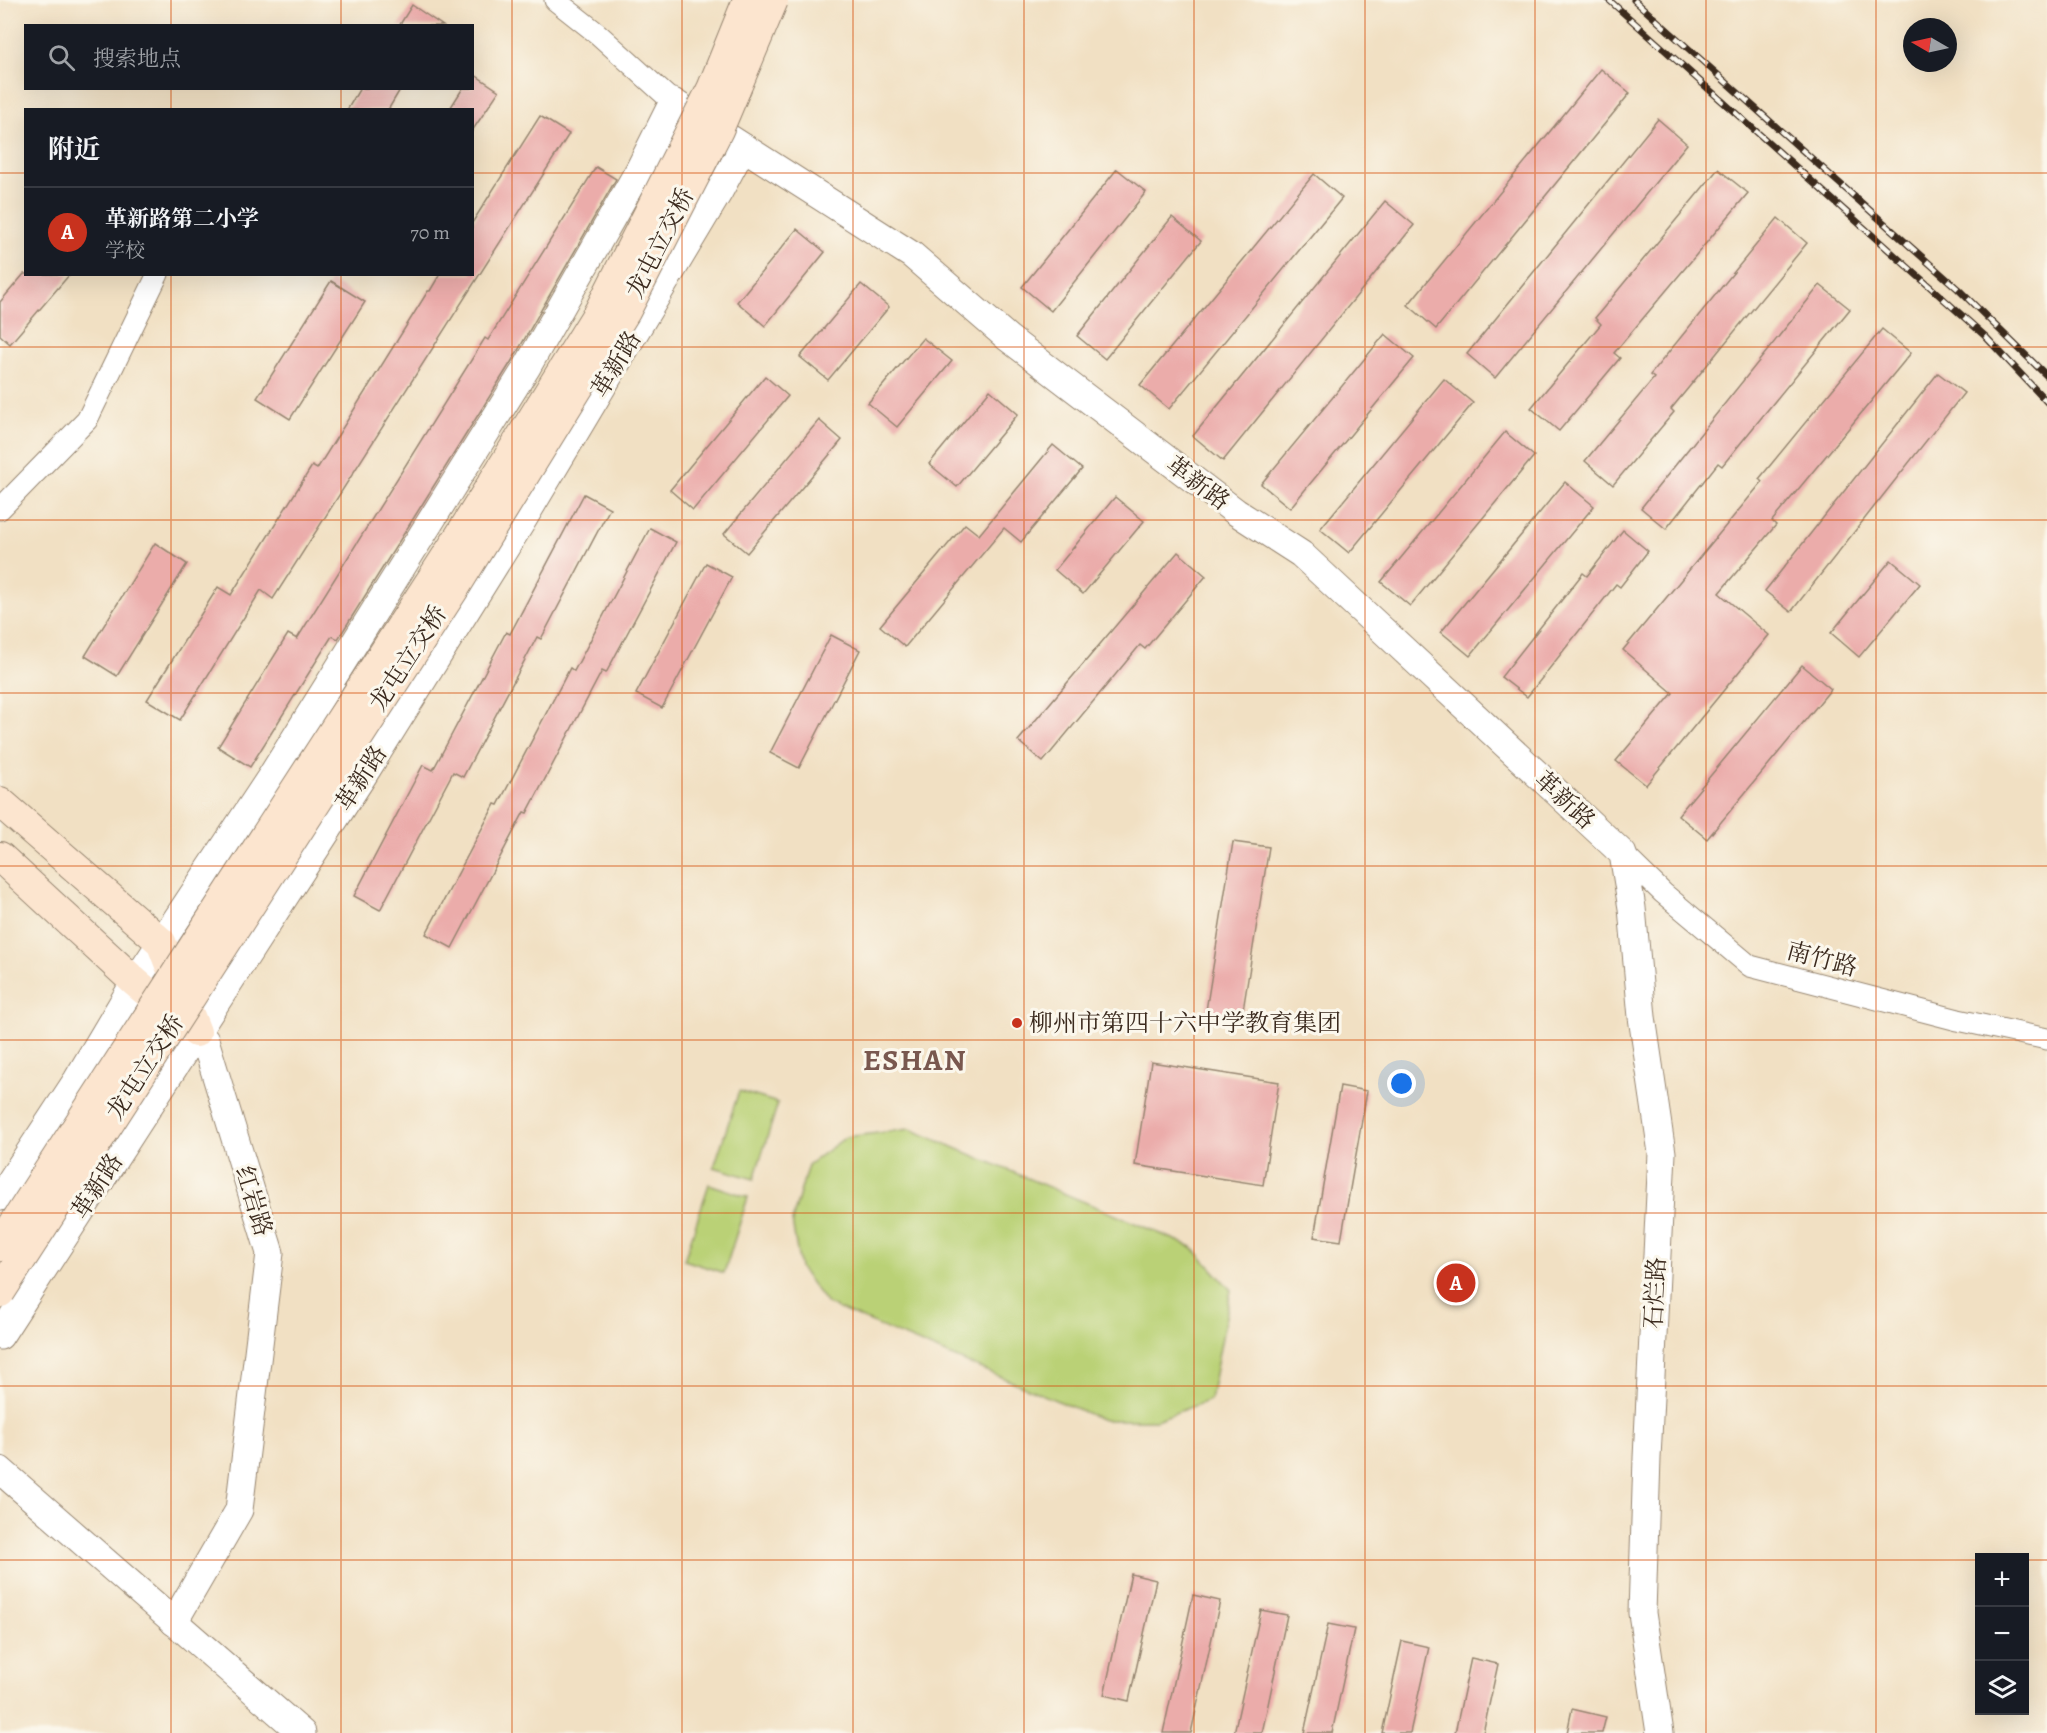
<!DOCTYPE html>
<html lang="zh">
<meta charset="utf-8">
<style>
body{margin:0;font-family:Alegreya,"Noto Serif SC",serif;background:#20242c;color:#f1f3f6}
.controls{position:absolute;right:18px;bottom:18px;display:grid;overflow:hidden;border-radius:0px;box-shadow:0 6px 24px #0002}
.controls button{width:54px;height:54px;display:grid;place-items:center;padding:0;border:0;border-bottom:2px solid #363941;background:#171b24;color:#f1f3f6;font:30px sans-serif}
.compass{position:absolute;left:1903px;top:18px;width:54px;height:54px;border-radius:50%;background:#171b24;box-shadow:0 6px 24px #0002;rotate:279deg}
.you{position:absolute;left:1402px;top:1084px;width:21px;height:21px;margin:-15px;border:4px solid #fff;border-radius:50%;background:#1a73e8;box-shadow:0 0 0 9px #1a73e833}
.badge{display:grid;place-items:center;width:39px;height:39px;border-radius:50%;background:#c8321e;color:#fff;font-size:20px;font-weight:700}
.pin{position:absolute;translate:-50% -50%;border:3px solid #fff;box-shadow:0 2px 6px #0006}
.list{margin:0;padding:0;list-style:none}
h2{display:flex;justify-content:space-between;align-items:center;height:78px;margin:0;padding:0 24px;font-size:26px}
h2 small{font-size:20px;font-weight:400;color:#9ea1a6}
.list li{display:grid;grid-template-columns:39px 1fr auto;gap:18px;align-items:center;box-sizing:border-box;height:90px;padding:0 24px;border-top:2px solid #363941}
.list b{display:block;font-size:22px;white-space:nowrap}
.list p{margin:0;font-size:20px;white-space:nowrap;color:#9ea1a6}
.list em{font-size:20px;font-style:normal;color:#9ea1a6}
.icon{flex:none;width:33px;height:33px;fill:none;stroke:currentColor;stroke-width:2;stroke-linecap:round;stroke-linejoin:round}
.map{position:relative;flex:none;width:2047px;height:1733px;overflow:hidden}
.search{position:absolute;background:#171b24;box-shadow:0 6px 24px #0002;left:24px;top:24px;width:450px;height:66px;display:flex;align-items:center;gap:15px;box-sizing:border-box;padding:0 21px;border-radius:0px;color:#9ea1a6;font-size:22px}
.panel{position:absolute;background:#171b24;box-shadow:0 6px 24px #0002;left:24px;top:108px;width:450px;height:168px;border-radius:0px}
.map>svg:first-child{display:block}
.green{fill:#bad176;stroke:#7a7e4a;stroke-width:1.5}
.building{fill:#ebacaa}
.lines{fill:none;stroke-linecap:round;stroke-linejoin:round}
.minor-casing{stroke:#968570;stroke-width:23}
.tertiary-casing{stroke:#968570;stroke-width:29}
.secondary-casing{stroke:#968570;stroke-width:32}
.minor{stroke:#fff;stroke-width:21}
.tertiary{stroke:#fff;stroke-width:27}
.secondary{stroke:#fce5cf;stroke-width:30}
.rail-casing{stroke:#3b2a1e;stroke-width:7}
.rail{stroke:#fbf7ec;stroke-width:4.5;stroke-dasharray:14;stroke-linecap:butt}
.secondary-bridge-casing{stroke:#968570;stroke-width:32;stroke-linecap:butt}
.secondary-bridge{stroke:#fce5cf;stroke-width:30}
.grid{fill:none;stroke:#d7540e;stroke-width:1.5;stroke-opacity:0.55}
.poi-dot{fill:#c8321e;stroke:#fbf7ec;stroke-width:2}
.labels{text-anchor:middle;stroke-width:6;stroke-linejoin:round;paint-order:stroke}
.street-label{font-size:24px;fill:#3b2a1e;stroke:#fbf7ec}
.poi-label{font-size:24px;fill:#3b2a1e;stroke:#fbf7ec;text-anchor:start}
.district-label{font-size:30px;font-weight:bold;letter-spacing:1.5px;fill:#79584f;stroke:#fbf7ec}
</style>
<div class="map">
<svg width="2047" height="1733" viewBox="0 0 2047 1733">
<rect width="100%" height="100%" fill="#fbf7ec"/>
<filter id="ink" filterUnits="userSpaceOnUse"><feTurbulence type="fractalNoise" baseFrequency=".0167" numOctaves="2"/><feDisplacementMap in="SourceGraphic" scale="12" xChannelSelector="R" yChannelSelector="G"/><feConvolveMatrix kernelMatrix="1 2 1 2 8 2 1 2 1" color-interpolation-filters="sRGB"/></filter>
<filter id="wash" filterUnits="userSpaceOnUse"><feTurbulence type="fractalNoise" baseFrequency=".008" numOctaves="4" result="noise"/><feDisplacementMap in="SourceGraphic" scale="24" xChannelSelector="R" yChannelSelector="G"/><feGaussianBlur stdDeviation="1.35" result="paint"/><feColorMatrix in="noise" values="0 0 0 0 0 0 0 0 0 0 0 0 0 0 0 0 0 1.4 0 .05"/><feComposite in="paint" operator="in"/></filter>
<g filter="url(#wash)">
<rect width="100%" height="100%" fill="#f1e0c3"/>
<!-- green -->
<g class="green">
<path d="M739,1091L778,1103L754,1179L714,1167Z"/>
<path d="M910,1129L1192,1247L1231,1290L1210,1400L1156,1420H1103L827,1304L800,1268L792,1221L808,1165L846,1137Z"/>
<path d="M709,1184L748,1197L724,1273L684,1260Z"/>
</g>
<g id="blocks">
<!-- building -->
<g class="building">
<path d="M412,5L443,26H399Z"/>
<path d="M1601,69L1630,93L1436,329L1408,305Z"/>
<path d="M472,73L499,91L472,131V110H449L463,88H472Z"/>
<path d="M360,88H401L388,110H347Z"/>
<path d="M540,116L569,134L273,599L261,590L180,720L147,700L218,587L231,595L312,466L317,469L428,291H430L440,274H472V223Z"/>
<path d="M1658,119L1687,144L1495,378L1467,354Z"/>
<path d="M596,167L616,179L513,359L338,639L332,636L250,767L218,747L288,634L297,639L485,338L488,340Z"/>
<path d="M1117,169L1146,192L1051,311L1022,287Z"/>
<path d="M1718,169L1748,193L1614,353L1620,358L1559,431L1531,408L1601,324L1595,318Z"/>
<path d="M1314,174L1342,198L1169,409L1140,385Z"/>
<path d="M1385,201L1414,225L1223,461L1193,436Z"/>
<path d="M1172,217L1201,241L1105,359L1077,336Z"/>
<path d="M1778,218L1807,243L1671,409L1674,412L1613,485L1585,461L1654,378L1650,375Z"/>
<path d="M797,229L825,252L765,326L737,302Z"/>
<path d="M24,274H70L10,344L0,335V302Z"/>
<path d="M331,281L365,302L290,419L257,398Z"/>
<path d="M861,284L889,307L828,380L800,357Z"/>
<path d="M1820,285L1850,309L1722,466L1718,463L1666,529L1641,508Z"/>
<path d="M1882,329L1911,353L1772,521L1776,525L1719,593L1769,635L1646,785L1616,761L1673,693L1623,650L1762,482L1759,479Z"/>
<path d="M1385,334L1414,358L1290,508L1261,484Z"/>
<path d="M923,338L952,361L897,427L868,403Z"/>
<path d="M1938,373L1964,393L1791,612L1765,591Z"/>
<path d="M765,376L788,396L693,510L670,490Z"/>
<path d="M1444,379L1473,403L1349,553L1320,529Z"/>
<path d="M990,390L1018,414L957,487L929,464Z"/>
<path d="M819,420L842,440L747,553L724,534Z"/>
<path d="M1505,432L1534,456L1410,606L1381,582Z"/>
<path d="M1053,445L1082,469L1021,542L1004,528L905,647L880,626L965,524L979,535Z"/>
<path d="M1565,482L1594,506L1470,656L1441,632Z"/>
<path d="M584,494L610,508L541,639L537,637L463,777L453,772L380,910L354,896L423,765L433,770L506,632L510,634Z"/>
<path d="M1115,497L1144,521L1083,594L1055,570Z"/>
<path d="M650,528L676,542L606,673L602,671L527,813L524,812L452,948L426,934L495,804L498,805L570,668L574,671Z"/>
<path d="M1623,530L1648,551L1620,587L1616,584L1527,697L1501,677L1583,573L1587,576Z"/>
<path d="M155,543L187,564L117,676L85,656Z"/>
<path d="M1178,552L1206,576L1145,649L1140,645L1043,762L1018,741Z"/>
<path d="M1891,560L1920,584L1859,657L1831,633Z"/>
<path d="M706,563L732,577L662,708L636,694Z"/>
<path d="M831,635L860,650L799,768L770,753Z"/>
<path d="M1802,665L1831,689L1707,839L1678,815Z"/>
<path d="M1233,842L1269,847L1241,1023L1205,1017Z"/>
<path d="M1151,1062L1279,1082L1263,1185L1135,1165Z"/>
<path d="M1340,1086L1367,1091L1341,1241L1314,1237Z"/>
<path d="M1131,1574L1156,1580L1129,1701L1104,1695Z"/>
<path d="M1193,1595L1220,1601L1191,1733H1163Z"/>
<path d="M1261,1610L1287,1615L1262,1733H1234Z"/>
<path d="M1328,1624L1354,1629L1332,1733H1304Z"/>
<path d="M1402,1641L1429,1647L1410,1733H1382Z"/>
<path d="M1471,1658L1498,1664L1483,1733H1455Z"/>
<path d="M1572,1709L1606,1717L1602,1733H1567Z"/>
</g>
</g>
</g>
<g filter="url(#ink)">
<use href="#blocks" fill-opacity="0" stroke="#968570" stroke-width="1.5"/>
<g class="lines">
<defs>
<g id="minor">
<path d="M555,0L598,34L673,102"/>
<path d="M0,509L87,420L158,274"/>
<path d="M1623,854L1663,893L1750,966L1958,1020L2047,1039"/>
</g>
<g id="tertiary">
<path d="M0,1197L77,1080L135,982L272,775L527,367L639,170L673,102L912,255L1008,338L1236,512L1301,554L1623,854L1632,908L1642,1017L1662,1153L1647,1458L1642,1613L1660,1733"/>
<path d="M0,1336L361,779L521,523L720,190L743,147"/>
<path d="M0,1470L302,1733"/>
<path d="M174,1622L239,1510L270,1253L205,1040L196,1032"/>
</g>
<g id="secondary">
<path d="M0,802L161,942L196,1032"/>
<path d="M0,857L135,982L178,1018"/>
</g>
</defs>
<!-- minor casing -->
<use href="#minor" class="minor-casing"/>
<!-- tertiary casing -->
<use href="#tertiary" class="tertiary-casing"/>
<!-- secondary casing -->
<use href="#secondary" class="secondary-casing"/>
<!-- minor -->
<use href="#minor" class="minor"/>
<!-- tertiary -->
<use href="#tertiary" class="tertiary"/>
<!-- secondary -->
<use href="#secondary" class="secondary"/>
<defs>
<g id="rail">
<path d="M1609,0L1985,336L2047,402"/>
<path d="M1634,0L1958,289L2047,376"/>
</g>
</defs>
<!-- rail casing -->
<use href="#rail" class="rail-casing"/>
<!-- rail -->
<use href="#rail" class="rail"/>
<defs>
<g id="secondary-bridge">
<path d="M0,1246L458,539L599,312L712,89L748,0"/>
<path d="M0,1292L455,587L626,310L718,130L773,0"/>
</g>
</defs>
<!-- secondary-bridge casing -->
<use href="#secondary-bridge" class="secondary-bridge-casing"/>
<!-- secondary-bridge -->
<use href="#secondary-bridge" class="secondary-bridge"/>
</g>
</g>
<!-- grid -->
<path class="grid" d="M171,0V26M341,0V26M512,0V1733M682,0V1733M853,0V1733M1024,0V1733M1194,0V1733M1365,0V1733M1535,0V1733M1706,0V1733M1876,0V1733M171,88V110M341,88V110M0,173H26M472,173H2047M171,274V1733M341,274V1733M0,347H2047M0,520H2047M0,693H2047M0,866H2047M0,1040H2047M0,1213H2047M0,1386H2047M0,1560H1980M2024,1560H2047"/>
<!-- markers -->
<circle class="poi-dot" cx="1017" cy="1023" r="6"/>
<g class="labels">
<!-- street labels -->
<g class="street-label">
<text transform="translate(660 243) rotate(-63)" y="8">龙屯立交桥</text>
<text transform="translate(616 364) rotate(-59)" y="8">革新路</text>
<text transform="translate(1198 483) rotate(37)" y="8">革新路</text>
<text transform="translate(408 658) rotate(-57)" y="8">龙屯立交桥</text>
<text transform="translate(361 778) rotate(-57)" y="8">革新路</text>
<text transform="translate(1565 800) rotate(43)" y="8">革新路</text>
<text transform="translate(1822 959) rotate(15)" y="8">南竹路</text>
<text transform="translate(145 1067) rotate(-57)" y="8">龙屯立交桥</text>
<text transform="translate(97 1186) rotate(-57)" y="8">革新路</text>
<text transform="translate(254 1201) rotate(73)" y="8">红岩路</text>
<text transform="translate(1655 1293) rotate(-87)" y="8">石烂路</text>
</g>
<!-- poi labels -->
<g class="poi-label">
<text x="1029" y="1031">柳州市第四十六中学教育集团</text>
</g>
<!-- district labels -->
<g class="district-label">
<text x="915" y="1070">ESHAN</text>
</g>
</g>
</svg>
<div class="controls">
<button>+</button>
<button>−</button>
<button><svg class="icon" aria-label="layers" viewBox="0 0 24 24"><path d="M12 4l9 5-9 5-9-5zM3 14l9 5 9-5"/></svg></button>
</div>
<svg class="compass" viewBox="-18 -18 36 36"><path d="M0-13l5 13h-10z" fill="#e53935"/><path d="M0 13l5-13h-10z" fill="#9ea1a6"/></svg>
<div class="you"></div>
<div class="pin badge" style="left:1456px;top:1283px">A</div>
<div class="search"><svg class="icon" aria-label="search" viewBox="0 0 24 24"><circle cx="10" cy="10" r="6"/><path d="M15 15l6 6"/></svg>搜索地点</div>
<section class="panel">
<h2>附近<small></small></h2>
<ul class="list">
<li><span class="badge">A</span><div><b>革新路第二小学</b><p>学校</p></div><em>70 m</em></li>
</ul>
</section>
</div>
